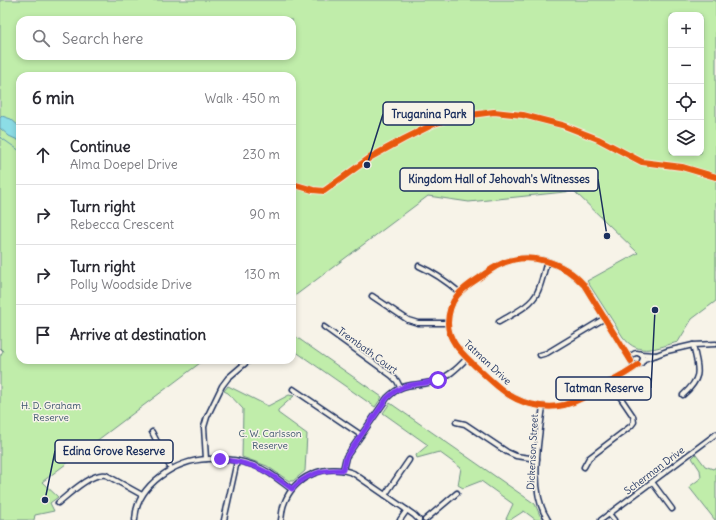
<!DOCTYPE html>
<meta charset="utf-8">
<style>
body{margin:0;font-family:Delius,sans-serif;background:#f7f7f7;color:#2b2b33}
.controls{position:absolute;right:12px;top:12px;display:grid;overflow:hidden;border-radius:8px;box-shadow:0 2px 6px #0003}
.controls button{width:36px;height:36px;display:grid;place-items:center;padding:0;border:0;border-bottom:1px solid #e1e1e2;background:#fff;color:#2b2b33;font:20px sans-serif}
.stop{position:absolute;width:12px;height:12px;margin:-9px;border:3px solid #7c3aed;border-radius:50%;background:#fff}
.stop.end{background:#7c3aed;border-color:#fff;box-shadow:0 1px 4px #0008}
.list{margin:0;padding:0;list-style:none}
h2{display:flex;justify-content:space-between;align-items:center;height:52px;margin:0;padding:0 16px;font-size:17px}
h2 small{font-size:13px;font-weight:400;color:#7c7c81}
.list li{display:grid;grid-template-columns:26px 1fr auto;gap:12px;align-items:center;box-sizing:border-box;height:60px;padding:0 16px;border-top:1px solid #e1e1e2}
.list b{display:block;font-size:15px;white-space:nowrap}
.list p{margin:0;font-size:13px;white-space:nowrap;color:#7c7c81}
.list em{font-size:13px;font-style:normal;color:#7c7c81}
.icon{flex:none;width:22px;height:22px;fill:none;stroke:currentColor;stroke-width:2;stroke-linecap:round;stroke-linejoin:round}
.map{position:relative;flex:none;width:716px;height:520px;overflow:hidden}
.search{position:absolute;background:#fff;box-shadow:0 2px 6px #0003;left:16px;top:16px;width:280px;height:44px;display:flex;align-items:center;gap:10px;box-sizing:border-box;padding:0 14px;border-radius:12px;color:#7c7c81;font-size:15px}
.panel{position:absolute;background:#fff;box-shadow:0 2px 6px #0003;left:16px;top:72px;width:280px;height:292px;border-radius:12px}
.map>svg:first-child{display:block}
.green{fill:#c0edaa;stroke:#6e8e84;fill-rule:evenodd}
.water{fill:#8cdde6;stroke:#5f97b0}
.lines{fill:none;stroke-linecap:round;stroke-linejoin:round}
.stream{stroke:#5f97b0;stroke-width:1}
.minor-casing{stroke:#1b2f5e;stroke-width:7}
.minor{stroke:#f7f3e8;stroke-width:4}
.cycleway-casing{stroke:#f7f3e8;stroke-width:8}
.cycleway{stroke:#e8590c;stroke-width:6}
.route{stroke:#7c3aed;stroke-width:5}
.labels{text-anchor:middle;stroke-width:3;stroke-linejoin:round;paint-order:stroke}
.street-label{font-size:10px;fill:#1b2f5e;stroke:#f7f3e8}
.park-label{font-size:10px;fill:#3c556d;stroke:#f7f3e8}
.leader{fill:none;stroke:#1b2f5e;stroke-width:1.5}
.callout-dot{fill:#1b2f5e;stroke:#f7f3e8;stroke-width:1.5}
.callout{fill:#f7f3e8;stroke:#1b2f5e;stroke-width:1.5}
.callout-label{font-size:11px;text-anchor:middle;font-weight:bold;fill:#1b2f5e}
</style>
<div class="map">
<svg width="716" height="520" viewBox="0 0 716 520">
<rect width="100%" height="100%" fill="#f7f3e8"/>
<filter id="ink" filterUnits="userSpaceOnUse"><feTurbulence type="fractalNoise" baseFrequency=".025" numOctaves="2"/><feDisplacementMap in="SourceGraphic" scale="8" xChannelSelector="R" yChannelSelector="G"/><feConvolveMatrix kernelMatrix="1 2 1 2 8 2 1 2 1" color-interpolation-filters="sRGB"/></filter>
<g filter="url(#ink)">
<!-- green -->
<g class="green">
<path d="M0,0H716V301L692,319L678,342C658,347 639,358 623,337L587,281L638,253L574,191L469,202L428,196L292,298V76H20V360H204L42,482L58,497L50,503L54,511L35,515L34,520H0V356L3,351L0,348ZM671,15H701V153H671ZM20,20H292V56H20Z"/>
<path d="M292,334L382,397L375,407L292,349Z"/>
<path d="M228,386L268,406L289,395L294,396L278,410V413L307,434L305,471L293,481H289L267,466L242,457L243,409L228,393L224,391Z"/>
<path d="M390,403L535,504L542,520H536L524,511L510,520L506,519L513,504L481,481L463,488L458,485L461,468L439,452L417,458L416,455L428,445L383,413Z"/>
<path d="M696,454L705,466L713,469L716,467V520H715L689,487L701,478L700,470L692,458Z"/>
</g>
<!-- water -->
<path class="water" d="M2,116L11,119L20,127V141L9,136L0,128V118Z"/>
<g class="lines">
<!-- stream -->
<path class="stream" d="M0,137L20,151"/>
<defs>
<g id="minor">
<path d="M419,266C435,273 446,281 459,292"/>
<path d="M372,296L408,320L418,323H448"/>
<path d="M499,322C512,314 532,306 538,291C542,282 544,271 547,261"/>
<path d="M324,327L392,376L397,381L400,387"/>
<circle cx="637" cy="359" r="6"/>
<path d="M640,354L656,355"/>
<path d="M540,355L547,353L605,318"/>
<path d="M631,361L584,285C564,262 528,250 499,265C492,268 485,274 479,278C460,290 449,299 448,323C448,341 462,353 474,365C483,373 492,382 501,389C517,403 543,410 564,405C577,402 588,395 599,388C612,381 627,374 638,365"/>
<path d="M642,361L644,359L651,357L667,351L693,345L716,344"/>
<path d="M293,389L361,435"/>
<path d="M683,395C704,376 698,369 693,345"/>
<path d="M543,406C539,440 528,490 548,520"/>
<path d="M456,422L465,424L507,452L516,456L537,459"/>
<path d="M152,432L171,469"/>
<path d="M206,459L204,427L207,417L222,386L228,378L249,360"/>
<path d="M584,467L589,458L631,426L634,422L633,416L610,382"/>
<path d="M343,470L346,457L387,398C404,381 412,387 432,382C447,378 457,369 467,358"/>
<path d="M652,482L672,509"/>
<path d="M385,495L409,460"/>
<path d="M58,503C69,494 92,472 106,475L142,495"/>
<path d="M609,514L614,520"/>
<path d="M135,520C136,485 176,460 208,459C223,458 239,460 253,465C268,470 279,480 291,489"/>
<path d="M224,520L237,461"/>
<path d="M281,520C282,515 282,509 284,504C294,476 325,463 353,473L414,515L419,520"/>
<path d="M400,520L407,510"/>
<path d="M425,520L457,493"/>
<path d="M601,520L716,434"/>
</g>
</defs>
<!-- minor casing -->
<use href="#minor" class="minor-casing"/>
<!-- minor -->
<use href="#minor" class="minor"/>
<defs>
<g id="cycleway">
<path d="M292,184L313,190L324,191L371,157L404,139L434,124L455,117L494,112L523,115L562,125L598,139L642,162L682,167L716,177"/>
<path d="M631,361L584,285C564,262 528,250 499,265C492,268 485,274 479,278C460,290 449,299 448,323C448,341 462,353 474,365C483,373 492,382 501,389C517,403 543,410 564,405C577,402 588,395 599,388C612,381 627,374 638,365"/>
</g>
</defs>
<!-- cycleway casing -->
<use href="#cycleway" class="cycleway-casing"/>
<!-- cycleway -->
<use href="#cycleway" class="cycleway"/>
</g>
</g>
<g class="lines" filter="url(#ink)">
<!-- route -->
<path class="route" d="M220,459C253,463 265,469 292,489C306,474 322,469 343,470L346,457L387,398C406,380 416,387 438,380"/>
</g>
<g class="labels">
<!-- street labels -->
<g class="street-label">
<text transform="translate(368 350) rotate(36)" y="4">Trembath Court</text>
<text transform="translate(488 362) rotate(43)" y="4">Tatman Drive</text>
<text transform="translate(532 452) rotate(-87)" y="4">Dickenson Street</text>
<text transform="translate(654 470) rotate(-37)" y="4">Scherman Drive</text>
</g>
<!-- park labels -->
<g class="park-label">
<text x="51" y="409">H. D. Graham<tspan x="51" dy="12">Reserve</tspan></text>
<text x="270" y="437">C. W. Carlsson<tspan x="270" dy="12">Reserve</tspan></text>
</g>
</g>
<!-- callouts -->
<path class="leader" d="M367 165L383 114M607 236L598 179M655 310L651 388M45 500L55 451"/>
<g class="callout-dot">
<circle cx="367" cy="165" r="4"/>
<circle cx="607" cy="236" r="4"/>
<circle cx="655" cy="310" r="4"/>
<circle cx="45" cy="500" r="4"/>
</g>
<g class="callout">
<rect x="383" y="102" width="91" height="23" rx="4"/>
<rect x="400" y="168" width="198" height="23" rx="4"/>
<rect x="556" y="377" width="95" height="23" rx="4"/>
<rect x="55" y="440" width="118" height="23" rx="4"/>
</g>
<g class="callout-label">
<text x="429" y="118">Truganina Park</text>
<text x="499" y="183">Kingdom Hall of Jehovah's Witnesses</text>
<text x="604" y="392">Tatman Reserve</text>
<text x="114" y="455">Edina Grove Reserve</text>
</g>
</svg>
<div class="controls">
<button>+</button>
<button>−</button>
<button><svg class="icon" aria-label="locate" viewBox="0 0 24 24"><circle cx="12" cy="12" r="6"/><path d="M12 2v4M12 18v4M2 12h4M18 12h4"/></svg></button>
<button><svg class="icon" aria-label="layers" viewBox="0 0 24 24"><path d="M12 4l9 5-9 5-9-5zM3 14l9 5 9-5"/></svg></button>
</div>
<div class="stop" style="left:438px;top:380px"></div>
<div class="stop end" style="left:220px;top:459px"></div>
<div class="search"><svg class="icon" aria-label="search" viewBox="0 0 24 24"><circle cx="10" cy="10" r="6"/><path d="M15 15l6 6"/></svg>Search here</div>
<section class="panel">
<h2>6 min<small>Walk · 450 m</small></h2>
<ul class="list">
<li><svg class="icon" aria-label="ahead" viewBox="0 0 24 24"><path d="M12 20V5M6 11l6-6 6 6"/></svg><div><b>Continue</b><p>Alma Doepel Drive</p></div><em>230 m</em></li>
<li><svg class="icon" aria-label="right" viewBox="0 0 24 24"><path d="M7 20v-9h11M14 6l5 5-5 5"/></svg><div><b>Turn right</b><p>Rebecca Crescent</p></div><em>90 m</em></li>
<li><svg class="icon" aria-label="right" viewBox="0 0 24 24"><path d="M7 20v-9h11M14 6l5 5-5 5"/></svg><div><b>Turn right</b><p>Polly Woodside Drive</p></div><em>130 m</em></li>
<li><svg class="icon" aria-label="arrive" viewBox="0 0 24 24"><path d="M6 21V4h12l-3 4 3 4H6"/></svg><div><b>Arrive at destination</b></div></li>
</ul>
</section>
</div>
